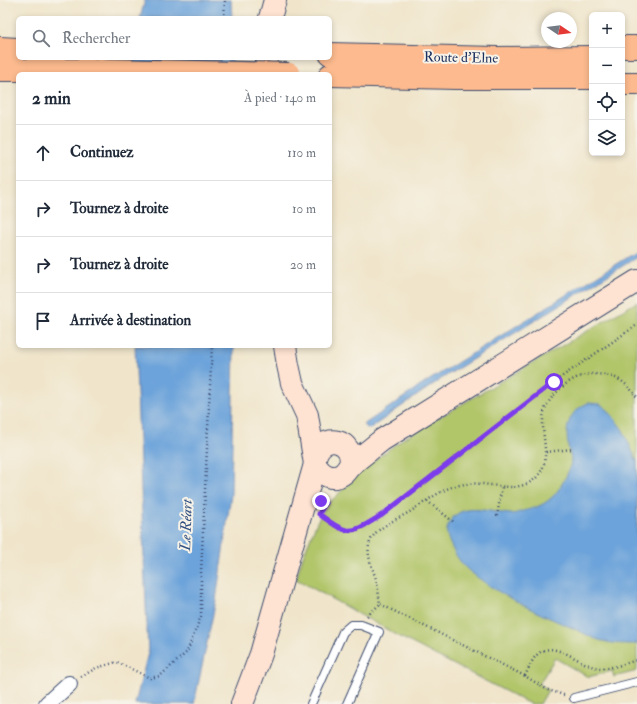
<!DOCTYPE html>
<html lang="fr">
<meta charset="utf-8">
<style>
body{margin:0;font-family:"IM FELL Double Pica",serif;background:#f6f6f7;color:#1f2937}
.controls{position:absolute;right:12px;top:12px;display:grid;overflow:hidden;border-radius:6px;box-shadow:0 2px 6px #0003}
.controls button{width:36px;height:36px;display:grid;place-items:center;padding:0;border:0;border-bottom:1px solid #e0e1e3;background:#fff;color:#1f2937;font:20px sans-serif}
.compass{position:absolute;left:541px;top:12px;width:36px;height:36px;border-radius:50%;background:#fff;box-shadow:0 2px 6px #0003;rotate:103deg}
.stop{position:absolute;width:12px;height:12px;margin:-9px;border:3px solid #7c3aed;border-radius:50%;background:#fff}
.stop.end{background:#7c3aed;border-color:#fff;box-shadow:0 1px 4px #0008}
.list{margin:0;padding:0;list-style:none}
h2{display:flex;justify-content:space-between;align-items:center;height:52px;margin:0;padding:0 16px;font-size:17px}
h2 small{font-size:13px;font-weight:400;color:#747a83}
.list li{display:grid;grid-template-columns:26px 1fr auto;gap:12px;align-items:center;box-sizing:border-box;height:56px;padding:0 16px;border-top:1px solid #e0e1e3}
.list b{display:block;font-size:15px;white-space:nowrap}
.list em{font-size:13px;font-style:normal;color:#747a83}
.icon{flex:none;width:22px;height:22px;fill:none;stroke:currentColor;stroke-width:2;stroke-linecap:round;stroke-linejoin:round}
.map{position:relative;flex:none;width:637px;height:704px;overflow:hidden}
.search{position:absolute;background:#fff;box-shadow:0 2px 6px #0003;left:16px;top:16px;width:316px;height:44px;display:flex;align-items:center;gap:10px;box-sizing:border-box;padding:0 14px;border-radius:6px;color:#747a83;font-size:15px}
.panel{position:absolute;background:#fff;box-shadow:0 2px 6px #0003;left:16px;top:72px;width:316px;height:276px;border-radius:6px}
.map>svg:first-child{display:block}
.green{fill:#b1c569;stroke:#667a64}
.water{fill:#6ca3da;stroke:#44699c}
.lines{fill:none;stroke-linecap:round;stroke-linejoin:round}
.lane-casing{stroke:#3b4a6e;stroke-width:10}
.street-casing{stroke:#3b4a6e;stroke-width:18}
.secondary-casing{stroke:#3b4a6e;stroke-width:24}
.highway-casing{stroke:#3b4a6e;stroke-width:24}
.path{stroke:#3b4a6e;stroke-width:2.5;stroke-dasharray:1 3;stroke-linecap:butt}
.lane{stroke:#fff;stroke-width:8}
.street{stroke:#fff;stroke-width:16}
.secondary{stroke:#fee3d2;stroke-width:22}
.highway{stroke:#fcba8e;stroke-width:22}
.highway-bridge-casing{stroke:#3b4a6e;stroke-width:24;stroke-linecap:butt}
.highway-bridge{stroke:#fcba8e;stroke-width:22}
.route{stroke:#7c3aed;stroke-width:5}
.labels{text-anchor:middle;stroke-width:4;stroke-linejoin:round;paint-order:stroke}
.street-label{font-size:14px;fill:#1b2f5e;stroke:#f7f3e8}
.water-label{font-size:15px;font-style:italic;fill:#335283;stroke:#f7f3e8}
</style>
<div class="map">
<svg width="637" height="704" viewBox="0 0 637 704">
<rect width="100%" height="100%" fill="#f7f3e8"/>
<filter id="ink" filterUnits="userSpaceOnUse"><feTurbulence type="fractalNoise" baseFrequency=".025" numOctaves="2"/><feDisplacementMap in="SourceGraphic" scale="8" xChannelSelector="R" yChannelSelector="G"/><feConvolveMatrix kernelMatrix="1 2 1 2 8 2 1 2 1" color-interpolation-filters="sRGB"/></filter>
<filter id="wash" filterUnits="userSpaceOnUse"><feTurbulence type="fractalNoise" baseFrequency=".012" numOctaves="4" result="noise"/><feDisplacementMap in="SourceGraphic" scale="16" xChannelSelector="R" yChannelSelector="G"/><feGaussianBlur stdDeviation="0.9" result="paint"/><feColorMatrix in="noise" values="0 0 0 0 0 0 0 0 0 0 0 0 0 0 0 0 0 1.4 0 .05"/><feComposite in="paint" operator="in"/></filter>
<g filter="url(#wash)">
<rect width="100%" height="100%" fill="#f0e5cb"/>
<!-- green -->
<path class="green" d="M637,302V671L614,677L612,671L588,677L555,658L539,684L548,690L540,704H530L404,639L296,579L303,556L317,522L326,506L367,466L404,438Z"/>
<!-- water -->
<g class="water">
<path d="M145,0H231L232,18H140Z"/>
<path d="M132,58H232V74H130Z"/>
<path d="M637,251V257L441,379L369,429L363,425L428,381Z"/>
<path d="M135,346H234L231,495L216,600L194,704H135L148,653Z"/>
<path d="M588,403L600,404L608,410L623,430L637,462V644H636C625,644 614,644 603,641C593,639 584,633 575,629C539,614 496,594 467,569C459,562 445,539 447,529C456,498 490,513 511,514C515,514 519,512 523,511C536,508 547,504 556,493C562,485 571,470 571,460C571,455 568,450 568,445C565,426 569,411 588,403Z"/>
</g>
</g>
<g filter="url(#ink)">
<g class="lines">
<defs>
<g id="lane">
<path d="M574,698L637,682"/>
<path d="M311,704L343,632L351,625H361L379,632L347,704"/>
</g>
<path id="street" d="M47,704L69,684"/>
<g id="secondary">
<path d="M270,18L275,0"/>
<path d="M266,58V74"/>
<path d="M285,346L288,365L292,383L307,415L315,464C321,475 333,482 344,473C347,470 349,466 352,464C362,456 372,448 382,440L637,281"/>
<path d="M315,458C321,431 356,439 350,466"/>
<path d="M242,704L261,654L315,464"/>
</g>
<g id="highway">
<path d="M622,47H637"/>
<path d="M0,48L18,49"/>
<path d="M330,54L497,58L592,57"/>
<path d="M0,70H109"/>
<path d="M330,75L455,78H592"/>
<path d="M622,84H637"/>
</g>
</defs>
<!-- lane casing -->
<use href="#lane" class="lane-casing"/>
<!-- street casing -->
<use href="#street" class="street-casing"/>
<!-- secondary casing -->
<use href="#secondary" class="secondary-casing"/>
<!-- highway casing -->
<use href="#highway" class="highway-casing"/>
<!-- path -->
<g class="path">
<path d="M224,18L225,0"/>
<path d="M546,452L572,449"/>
<path d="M427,501L455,523"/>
<path d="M319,513C322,517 329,521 334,525C354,538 364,526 382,515L554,382L637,325"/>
<path d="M497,516L502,487"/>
<path d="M367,616L380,604"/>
<path d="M525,676C528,670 531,662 535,657C553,635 580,667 600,668C612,669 626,663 637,660"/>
<path d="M81,677L96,668L117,662L150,678L160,676L187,652L201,616V572L212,346"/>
<path d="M564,695L548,690L525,676L380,604C379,597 378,590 377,583C374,571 365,554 370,542C371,538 376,532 379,530C388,523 398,518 408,513C421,505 435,494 449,488C455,486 462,484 467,484C489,481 512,494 532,481C557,464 537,432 545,409C549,399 558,390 566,384C574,378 584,374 594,374C616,375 624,380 637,397"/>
</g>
<!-- lane -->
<use href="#lane" class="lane"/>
<!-- street -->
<use href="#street" class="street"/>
<!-- secondary -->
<use href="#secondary" class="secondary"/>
<!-- highway -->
<use href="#highway" class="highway"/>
<defs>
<path id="highway-bridge" d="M109,70L289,74"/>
</defs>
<!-- highway-bridge casing -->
<use href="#highway-bridge" class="highway-bridge-casing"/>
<!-- highway-bridge -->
<use href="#highway-bridge" class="highway-bridge"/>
</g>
</g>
<g class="lines" filter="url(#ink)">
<!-- route -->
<path class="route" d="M321,501L325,503L319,514C350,537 350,534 382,515L554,382"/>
</g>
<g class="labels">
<!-- street labels -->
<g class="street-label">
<text transform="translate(461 57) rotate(1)" y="5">Route d'Elne</text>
</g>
<!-- water labels -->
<g class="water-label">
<text transform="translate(186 525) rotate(-88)" y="5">Le Réart</text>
</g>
</g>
</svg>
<div class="controls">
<button>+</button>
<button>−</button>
<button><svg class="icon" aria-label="locate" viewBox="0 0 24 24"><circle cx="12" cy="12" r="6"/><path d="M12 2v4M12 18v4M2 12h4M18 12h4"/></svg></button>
<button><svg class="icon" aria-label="layers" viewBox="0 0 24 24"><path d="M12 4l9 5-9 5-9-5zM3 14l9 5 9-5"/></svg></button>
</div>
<svg class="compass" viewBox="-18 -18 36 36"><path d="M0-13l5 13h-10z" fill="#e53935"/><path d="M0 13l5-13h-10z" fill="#747a83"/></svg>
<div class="stop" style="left:554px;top:382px"></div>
<div class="stop end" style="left:321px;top:501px"></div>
<div class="search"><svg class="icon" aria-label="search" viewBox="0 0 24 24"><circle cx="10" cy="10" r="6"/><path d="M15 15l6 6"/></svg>Rechercher</div>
<section class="panel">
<h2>2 min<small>À pied · 140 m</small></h2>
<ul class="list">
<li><svg class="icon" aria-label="ahead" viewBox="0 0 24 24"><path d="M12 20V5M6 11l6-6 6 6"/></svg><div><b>Continuez</b></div><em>110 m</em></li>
<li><svg class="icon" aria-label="right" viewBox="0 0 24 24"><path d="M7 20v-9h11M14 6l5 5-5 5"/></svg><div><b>Tournez à droite</b></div><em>10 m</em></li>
<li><svg class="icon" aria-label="right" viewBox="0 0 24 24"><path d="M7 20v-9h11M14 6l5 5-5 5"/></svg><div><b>Tournez à droite</b></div><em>20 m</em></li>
<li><svg class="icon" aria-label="arrive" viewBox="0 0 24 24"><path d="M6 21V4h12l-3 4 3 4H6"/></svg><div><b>Arrivée à destination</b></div></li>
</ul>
</section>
</div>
